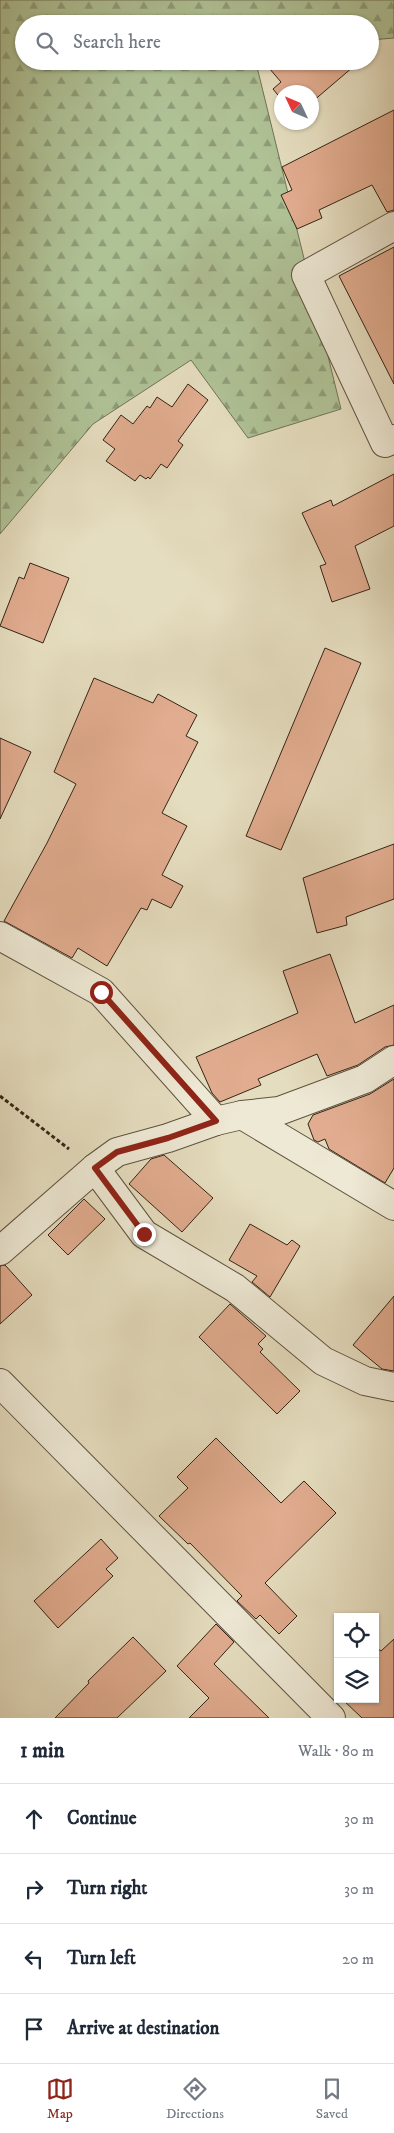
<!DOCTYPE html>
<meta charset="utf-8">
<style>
body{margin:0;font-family:"IM FELL DW Pica",serif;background:#f2f2f3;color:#1f2937}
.controls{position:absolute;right:15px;bottom:15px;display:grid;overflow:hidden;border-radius:0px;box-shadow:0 1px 4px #0004}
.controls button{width:45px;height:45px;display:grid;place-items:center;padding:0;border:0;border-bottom:1px solid #e0e1e3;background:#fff;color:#1f2937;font:25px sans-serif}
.compass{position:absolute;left:274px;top:85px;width:45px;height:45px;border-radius:50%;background:#fff;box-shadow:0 1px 4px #0004;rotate:314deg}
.stop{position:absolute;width:15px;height:15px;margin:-11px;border:4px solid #8f2418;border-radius:50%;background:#fff}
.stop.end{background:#8f2418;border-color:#fff;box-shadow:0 1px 5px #0008}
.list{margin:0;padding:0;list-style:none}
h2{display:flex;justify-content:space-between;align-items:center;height:65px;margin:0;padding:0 20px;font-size:21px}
h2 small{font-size:16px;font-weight:400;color:#747a83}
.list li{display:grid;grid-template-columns:32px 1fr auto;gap:15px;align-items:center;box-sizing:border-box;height:70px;padding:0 20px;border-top:1px solid #e0e1e3}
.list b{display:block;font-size:19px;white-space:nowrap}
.list em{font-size:16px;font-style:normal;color:#747a83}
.icon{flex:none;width:28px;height:28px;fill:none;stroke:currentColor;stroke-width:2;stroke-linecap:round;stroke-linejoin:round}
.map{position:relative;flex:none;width:394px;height:1718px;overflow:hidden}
.search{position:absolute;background:#fff;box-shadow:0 1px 4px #0004;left:15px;right:15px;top:15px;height:55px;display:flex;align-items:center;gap:12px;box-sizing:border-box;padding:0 18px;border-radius:28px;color:#747a83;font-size:19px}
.sheet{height:345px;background:#fff}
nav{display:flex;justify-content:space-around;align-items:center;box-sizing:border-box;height:70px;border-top:1px solid #e0e1e3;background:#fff;font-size:14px;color:#747a83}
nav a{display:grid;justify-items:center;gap:2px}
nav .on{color:#8f2418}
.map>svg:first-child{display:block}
.forest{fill:url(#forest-firs);stroke:#727356}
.building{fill:#e1ac8f;stroke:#342415}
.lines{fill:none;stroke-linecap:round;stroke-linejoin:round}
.minor-casing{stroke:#605240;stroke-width:30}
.path{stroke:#342415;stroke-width:3;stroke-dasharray:4 2.5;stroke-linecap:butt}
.minor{stroke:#eee9d5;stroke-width:28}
.route{stroke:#8f2418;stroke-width:6}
</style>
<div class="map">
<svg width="394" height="1718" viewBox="0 0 394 1718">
<defs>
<pattern id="forest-firs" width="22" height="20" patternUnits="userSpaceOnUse" patternTransform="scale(1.25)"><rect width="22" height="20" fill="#afc296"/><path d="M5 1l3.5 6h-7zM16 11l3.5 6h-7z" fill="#8f9d79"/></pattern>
</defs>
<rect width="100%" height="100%" fill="#e5ddbf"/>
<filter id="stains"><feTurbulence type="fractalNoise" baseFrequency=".004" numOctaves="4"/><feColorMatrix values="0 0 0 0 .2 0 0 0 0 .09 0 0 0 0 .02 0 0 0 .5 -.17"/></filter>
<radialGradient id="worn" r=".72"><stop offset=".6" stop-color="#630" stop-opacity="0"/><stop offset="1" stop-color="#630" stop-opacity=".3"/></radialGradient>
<!-- forest -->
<path class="forest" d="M0,0H394V38L370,40V24H24V61H276L257,67L341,409L248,438L191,360L93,424L0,534Z"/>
<!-- building -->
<g class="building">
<path d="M263,61H360L312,102V92H282V100L273,89L281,82Z"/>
<path d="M394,110V210L387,212L372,185L319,210L322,218L297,229L281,195L292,190L282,167Z"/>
<path d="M394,247V384L339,276Z"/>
<path d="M188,384L208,400L178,441L183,445L167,468L161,464L150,479L148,477L146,479L140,475L135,481L106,461L115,449L103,440L121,415L133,424L147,406L150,408L157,397L172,407Z"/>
<path d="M394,474V526L355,546L370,589L332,602L320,566L326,564L302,513L331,500L333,506Z"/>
<path d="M30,563L69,578L43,643L0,626L19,577L24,579Z"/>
<path d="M325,648L361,663L281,850L246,836Z"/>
<path d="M94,678L153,703L158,694L197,715L186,736L198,742L162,813L187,826L162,875L183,886L171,908L152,899L147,910L141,908L107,966L78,948L72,958L4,921L47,843L76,784L54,772Z"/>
<path d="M0,738L31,752L0,819Z"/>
<path d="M394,844V899L346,917L347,925L317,933L303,878Z"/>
<path d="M330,954L355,1023L394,1005V1045L385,1047L358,1065L327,1076L317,1054L258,1079L261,1085L220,1102L212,1093L196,1057L298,1013L283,971Z"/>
<path d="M394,1079V1168L385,1183L329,1149L325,1139L318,1142L314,1140L308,1124L313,1115L370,1094Z"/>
<path d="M164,1155L213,1198L182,1232L129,1184L151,1159Z"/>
<path d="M84,1199L105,1219L68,1255L48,1235Z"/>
<path d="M250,1224L287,1245L292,1240L300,1246L270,1297L252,1282L257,1276L229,1260Z"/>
<path d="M5,1265L32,1295L0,1324V1266Z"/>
<path d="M394,1296V1371L382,1369L353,1345Z"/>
<path d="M230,1304L266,1336L258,1344L263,1349L260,1352L300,1391L277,1414L199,1337Z"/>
<path d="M216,1438L281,1503L304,1481L336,1513L265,1583L297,1616L279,1634L260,1615L256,1619L237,1601L242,1596L190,1543L188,1544L159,1516L188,1488L177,1477Z"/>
<path d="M101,1539L118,1558L106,1569L113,1576L58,1628L34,1601Z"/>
<path d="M216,1624L234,1642L214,1664L269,1718H189L209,1698L177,1666Z"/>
<path d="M133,1637L166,1671L117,1718H55L89,1683L88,1681Z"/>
<path d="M394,1639V1718H362L342,1699H375V1652L378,1649L381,1651Z"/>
</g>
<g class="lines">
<defs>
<g id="minor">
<path d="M394,226L306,275L385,443L394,439"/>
<path d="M0,936L101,992L216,1121"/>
<path d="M242,1115L394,1206"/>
<path d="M95,1168L144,1234L235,1288L323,1361L365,1381L394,1387"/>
<path d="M0,1251L95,1168L117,1152L168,1138L216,1121L242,1115L279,1111L365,1079L394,1060"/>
<path d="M0,1383L331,1718"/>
</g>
</defs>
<!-- minor casing -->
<use href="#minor" class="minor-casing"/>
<!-- path -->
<path class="path" d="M0,1096L69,1149"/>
<!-- minor -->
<use href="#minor" class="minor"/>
</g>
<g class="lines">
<!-- route -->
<path class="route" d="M101,992L216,1121L168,1138L117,1152L95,1168L144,1234"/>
</g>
<rect width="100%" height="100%" filter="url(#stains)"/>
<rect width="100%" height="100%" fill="url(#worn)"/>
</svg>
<div class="controls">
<button><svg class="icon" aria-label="locate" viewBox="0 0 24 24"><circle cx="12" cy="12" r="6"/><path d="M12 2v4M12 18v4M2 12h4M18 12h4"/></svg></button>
<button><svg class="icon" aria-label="layers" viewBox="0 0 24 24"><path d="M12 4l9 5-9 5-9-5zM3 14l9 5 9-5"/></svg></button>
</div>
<svg class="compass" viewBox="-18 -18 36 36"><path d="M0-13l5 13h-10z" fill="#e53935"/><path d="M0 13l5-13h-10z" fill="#747a83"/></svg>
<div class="stop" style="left:101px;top:992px"></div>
<div class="stop end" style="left:144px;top:1234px"></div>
<div class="search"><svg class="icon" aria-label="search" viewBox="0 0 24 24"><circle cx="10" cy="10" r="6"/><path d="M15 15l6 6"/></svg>Search here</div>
</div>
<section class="sheet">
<h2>1 min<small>Walk · 80 m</small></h2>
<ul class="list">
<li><svg class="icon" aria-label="ahead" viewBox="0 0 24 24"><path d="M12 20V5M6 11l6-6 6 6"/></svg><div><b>Continue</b></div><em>30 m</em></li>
<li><svg class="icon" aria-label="right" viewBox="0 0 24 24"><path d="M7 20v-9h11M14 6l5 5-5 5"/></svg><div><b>Turn right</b></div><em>30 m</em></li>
<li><svg class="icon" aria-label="left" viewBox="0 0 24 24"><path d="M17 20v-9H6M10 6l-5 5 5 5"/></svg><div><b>Turn left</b></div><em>20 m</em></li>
<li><svg class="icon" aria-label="arrive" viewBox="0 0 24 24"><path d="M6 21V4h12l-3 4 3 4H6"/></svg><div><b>Arrive at destination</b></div></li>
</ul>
</section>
<nav>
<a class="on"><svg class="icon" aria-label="map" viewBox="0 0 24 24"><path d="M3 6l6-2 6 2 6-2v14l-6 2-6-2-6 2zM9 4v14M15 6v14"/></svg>Map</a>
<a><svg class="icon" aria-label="directions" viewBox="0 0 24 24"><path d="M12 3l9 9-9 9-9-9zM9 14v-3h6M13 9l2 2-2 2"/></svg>Directions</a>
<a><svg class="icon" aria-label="saved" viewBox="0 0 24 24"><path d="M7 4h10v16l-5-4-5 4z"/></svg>Saved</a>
</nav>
